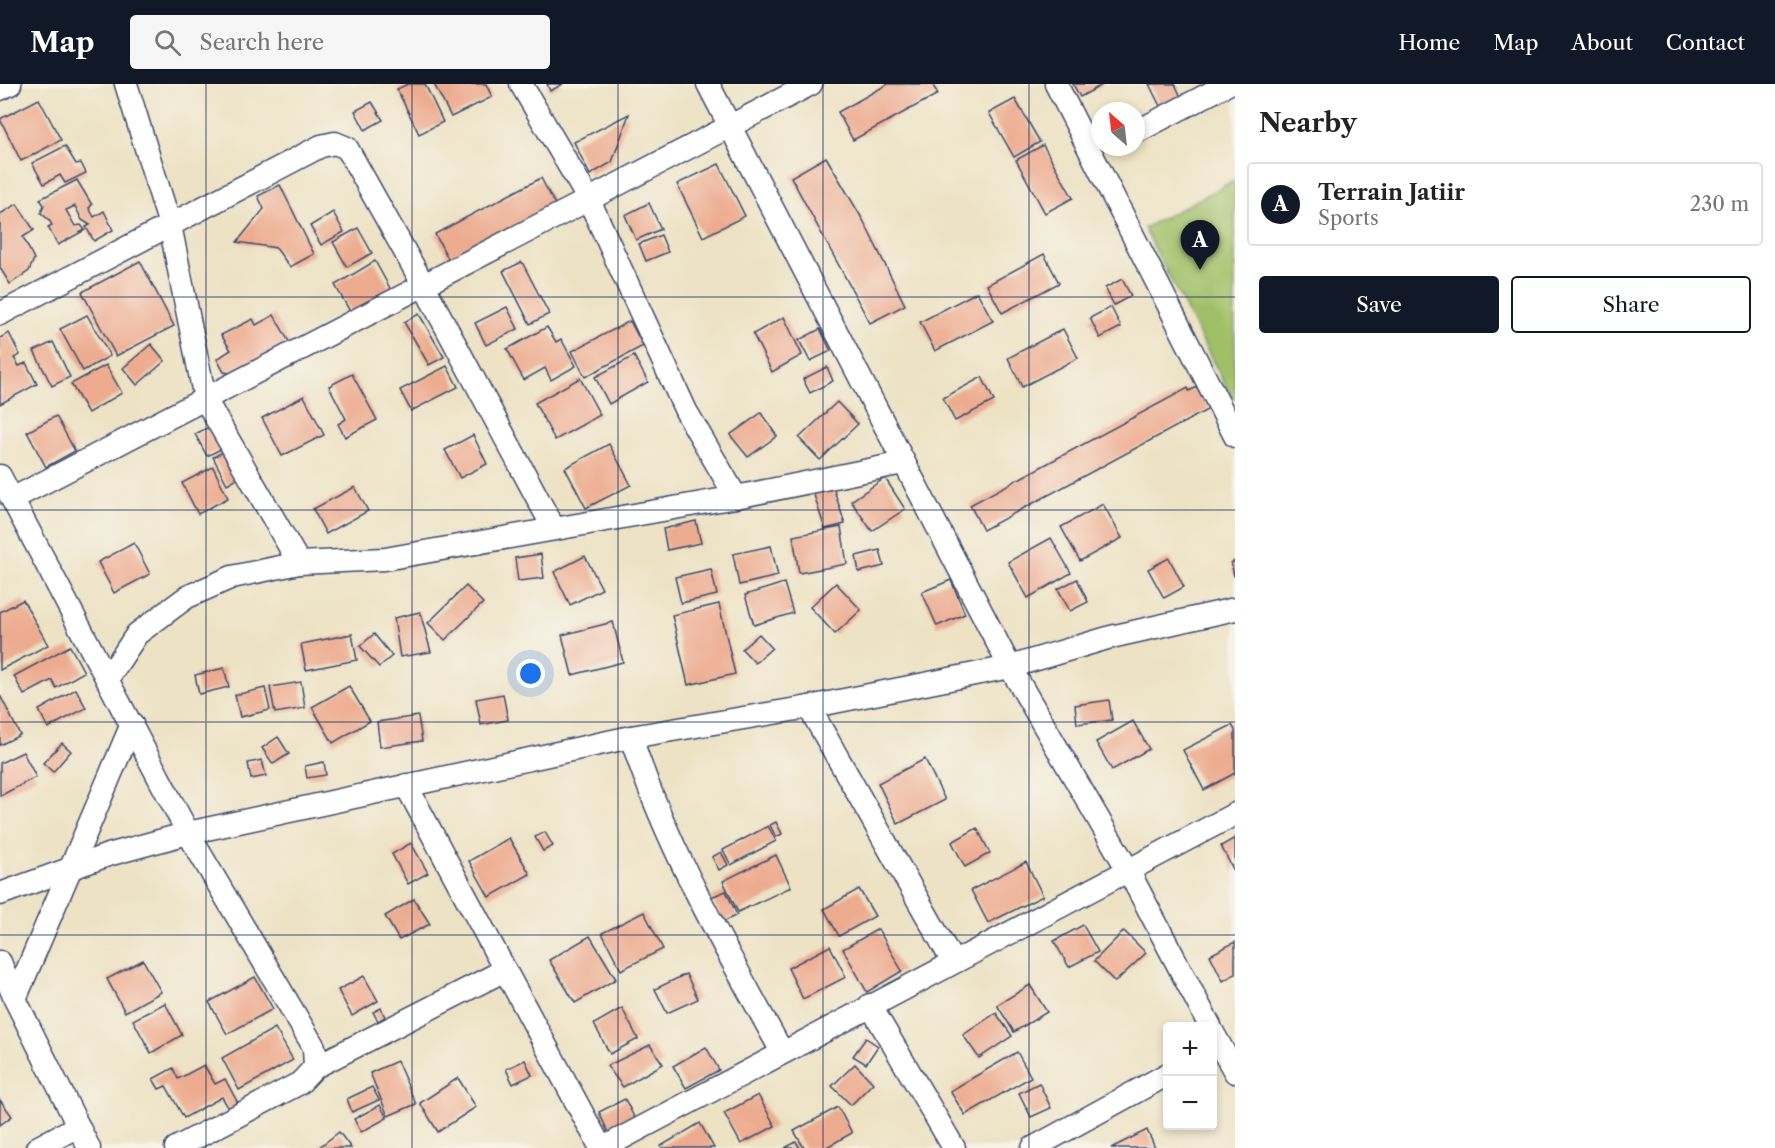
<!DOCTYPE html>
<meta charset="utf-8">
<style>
body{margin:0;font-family:"Libre Caslon Text",serif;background:#f6f6f6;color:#222}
.controls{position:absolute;right:18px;bottom:18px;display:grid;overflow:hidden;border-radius:6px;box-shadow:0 3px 9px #0003}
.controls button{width:54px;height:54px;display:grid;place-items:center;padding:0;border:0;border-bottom:2px solid #e0e0e0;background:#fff;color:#222;font:30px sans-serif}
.compass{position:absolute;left:1091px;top:18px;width:54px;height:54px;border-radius:50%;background:#fff;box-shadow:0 3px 9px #0003;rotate:332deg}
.you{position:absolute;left:531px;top:590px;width:21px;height:21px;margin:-15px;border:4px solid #fff;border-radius:50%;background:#1a73e8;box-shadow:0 0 0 9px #1a73e833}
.badge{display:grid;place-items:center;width:39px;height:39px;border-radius:50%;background:#111827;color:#fff;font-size:20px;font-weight:700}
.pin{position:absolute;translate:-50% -50px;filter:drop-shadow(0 2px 3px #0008)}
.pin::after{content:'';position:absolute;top:32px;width:21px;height:18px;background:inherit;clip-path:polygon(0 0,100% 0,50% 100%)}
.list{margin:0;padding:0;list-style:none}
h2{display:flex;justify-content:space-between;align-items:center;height:78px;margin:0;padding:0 24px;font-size:26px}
h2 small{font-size:20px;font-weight:400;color:#767676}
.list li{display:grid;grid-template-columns:39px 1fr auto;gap:18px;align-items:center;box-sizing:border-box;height:84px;margin:0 12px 12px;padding:0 12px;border:2px solid #e0e0e0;border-radius:6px}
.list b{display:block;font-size:22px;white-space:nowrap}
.list p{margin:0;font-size:20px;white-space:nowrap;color:#767676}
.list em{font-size:20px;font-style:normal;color:#767676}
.actions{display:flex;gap:12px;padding:18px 24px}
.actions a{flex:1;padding:14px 0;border:2px solid #111827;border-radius:6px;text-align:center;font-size:21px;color:#111827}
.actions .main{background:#111827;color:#fff}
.icon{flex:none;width:33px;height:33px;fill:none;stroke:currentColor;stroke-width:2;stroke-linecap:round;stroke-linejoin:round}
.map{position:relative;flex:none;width:1235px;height:1064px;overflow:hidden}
header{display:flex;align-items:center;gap:36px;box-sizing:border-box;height:84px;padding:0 30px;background:#111827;color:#fff}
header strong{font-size:28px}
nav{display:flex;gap:33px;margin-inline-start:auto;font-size:21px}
.search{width:420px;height:54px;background:#f6f6f6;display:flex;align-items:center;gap:15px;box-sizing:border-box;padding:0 21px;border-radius:6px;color:#767676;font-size:22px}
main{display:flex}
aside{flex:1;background:#fff}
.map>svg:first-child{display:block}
.green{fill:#a0c068;stroke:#5e7863;stroke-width:1.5}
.building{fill:#edac90}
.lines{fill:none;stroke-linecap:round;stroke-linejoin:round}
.minor-casing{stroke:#3a4a6d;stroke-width:25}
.minor{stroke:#fff;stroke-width:22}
.grid{fill:none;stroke:#1b2f5e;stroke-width:1.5;stroke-opacity:0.55}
</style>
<header>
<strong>Map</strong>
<div class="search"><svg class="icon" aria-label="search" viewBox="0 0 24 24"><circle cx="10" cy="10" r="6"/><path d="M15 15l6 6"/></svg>Search here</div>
<nav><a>Home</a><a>Map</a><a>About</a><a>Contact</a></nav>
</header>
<main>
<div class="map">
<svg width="1235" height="1064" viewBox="0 0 1235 1064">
<rect width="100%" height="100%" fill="#f7f3e8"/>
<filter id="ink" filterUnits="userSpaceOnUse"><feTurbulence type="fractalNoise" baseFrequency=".0167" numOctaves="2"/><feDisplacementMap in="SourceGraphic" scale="12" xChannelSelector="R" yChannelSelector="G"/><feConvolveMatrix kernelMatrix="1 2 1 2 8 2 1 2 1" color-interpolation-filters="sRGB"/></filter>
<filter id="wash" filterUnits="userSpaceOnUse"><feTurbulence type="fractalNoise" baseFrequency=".008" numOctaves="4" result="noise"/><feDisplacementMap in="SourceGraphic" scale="24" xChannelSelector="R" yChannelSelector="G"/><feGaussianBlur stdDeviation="1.35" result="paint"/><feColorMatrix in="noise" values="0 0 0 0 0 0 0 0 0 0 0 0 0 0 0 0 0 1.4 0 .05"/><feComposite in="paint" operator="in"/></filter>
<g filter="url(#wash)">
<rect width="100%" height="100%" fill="#ede2c4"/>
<!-- green -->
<path class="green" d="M1235,96V313L1232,314L1144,144Z"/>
<g id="blocks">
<!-- building -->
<g class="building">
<path d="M408,0H425L443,38L419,50L397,5Z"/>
<path d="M434,0H486L492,13L451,33Z"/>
<path d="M547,0H563L550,7Z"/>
<path d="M888,0H932L938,10L853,56L838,28Z"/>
<path d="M1073,0H1104L1080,13Z"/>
<path d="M1149,0H1175L1181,13L1161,24Z"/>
<path d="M39,15L61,56L21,77L0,35Z"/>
<path d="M1015,15L1040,58L1014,73L989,29Z"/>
<path d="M372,18L383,36L365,46L355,27Z"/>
<path d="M629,30L612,78L590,91L574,58Z"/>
<path d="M1043,61L1073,114L1045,129L1016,76Z"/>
<path d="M65,62L76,80L81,79L86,89L65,99L60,91L44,100L32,79Z"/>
<path d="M826,73L863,136L905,221L870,239L791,93Z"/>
<path d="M719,80L745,132L703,153L677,100Z"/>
<path d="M541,94L558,126L453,184L435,150Z"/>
<path d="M77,96L92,121L89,124L94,133L104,127L113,146L94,157L86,143L90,141L82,136L75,122L66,126L75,142L81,141L85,146L58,161L48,143L52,141L49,136L41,129L44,121L40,115Z"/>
<path d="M280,101L314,170L290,183L276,164L237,158L264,125L258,112Z"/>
<path d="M649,119L661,145L636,156L625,131Z"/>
<path d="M17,120L34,146L23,153L34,175L29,187L10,200L0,184V130Z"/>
<path d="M333,128L344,148L321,161L310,142Z"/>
<path d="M358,144L372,169L347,183L333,158Z"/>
<path d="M661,151L668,168L646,177L639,160Z"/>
<path d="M1044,170L1059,199L1002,229L987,201Z"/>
<path d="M140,177L174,242L116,272L82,208Z"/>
<path d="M375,177L392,208L352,231L335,201Z"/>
<path d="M522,178L549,230L530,240L503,187Z"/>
<path d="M1122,195L1131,212L1114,221L1105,204Z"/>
<path d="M977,208L993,237L935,267L920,238Z"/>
<path d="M507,223L518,245L486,261L475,239Z"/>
<path d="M1111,223L1121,243L1100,254L1090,234Z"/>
<path d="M419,230L444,273L429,281L404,238Z"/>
<path d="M87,231L110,272L83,287L60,245Z"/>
<path d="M274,231L293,265L244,292L224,288L217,275L231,266L221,251L253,235L256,241Z"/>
<path d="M784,233L802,271L772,288L753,250Z"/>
<path d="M630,237L643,262L585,293L572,267Z"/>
<path d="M547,243L556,258L561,255L576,282L551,296L545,284L524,296L507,265Z"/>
<path d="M820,245L831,267L810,277L799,256Z"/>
<path d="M1063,245L1078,274L1022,303L1008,274Z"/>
<path d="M9,249L20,271L14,274L19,282L26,279L37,300L0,320V254Z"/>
<path d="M53,258L70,293L52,302L34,267Z"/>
<path d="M151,260L165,277L137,301L123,284Z"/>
<path d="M634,272L648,298L609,320L595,293Z"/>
<path d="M106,281L122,309L88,329L71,300Z"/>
<path d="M447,282L458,303L411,327L400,306Z"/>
<path d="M827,283L833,297L810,309L803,295Z"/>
<path d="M352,290L377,336L345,353L338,340L346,335L329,302Z"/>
<path d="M982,293L994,317L955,337L943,314Z"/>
<path d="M580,294L600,331L555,356L535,319Z"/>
<path d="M1197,303L1209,325L983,446L970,421L1188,304L1189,307Z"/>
<path d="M304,312L324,351L282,372L262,334Z"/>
<path d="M837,318L858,340L820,376L799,354Z"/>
<path d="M761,329L777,352L748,373L730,351Z"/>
<path d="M56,332L75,367L46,383L27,348Z"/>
<path d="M215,340L227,362L207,372L195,350Z"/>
<path d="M473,351L487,380L460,394L445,366Z"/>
<path d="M609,360L631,401L586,424L565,384Z"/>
<path d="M229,365L243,391L227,400L213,373Z"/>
<path d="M213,383L228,414L198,430L182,399Z"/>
<path d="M885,394L905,425L872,447L851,417Z"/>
<path d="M355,403L368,427L326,450L313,425Z"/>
<path d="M833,403L845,440L825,445L813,408Z"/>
<path d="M1103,420L1122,454L1080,477L1061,443Z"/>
<path d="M696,437L701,459L667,466L663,445Z"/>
<path d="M841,443L847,480L799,489L793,452Z"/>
<path d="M1051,454L1071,489L1028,514L1008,478Z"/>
<path d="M134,459L150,490L114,509L98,478Z"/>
<path d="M771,462L778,492L739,501L733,470Z"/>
<path d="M880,466L884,482L859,488L856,472Z"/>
<path d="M541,470L544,494L518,497L515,474Z"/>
<path d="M585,472L602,505L570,521L554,488Z"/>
<path d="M1169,474L1184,503L1164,514L1148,485Z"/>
<path d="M1235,477V492H1234L1231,479Z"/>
<path d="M711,485L717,511L681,519L675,493Z"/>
<path d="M1077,495L1088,518L1070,527L1058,505Z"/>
<path d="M951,496L965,530L937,542L922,508Z"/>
<path d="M784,499L793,529L754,541L745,511Z"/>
<path d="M836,499L861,526L835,550L810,523Z"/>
<path d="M466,502L483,519L445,556L428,539Z"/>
<path d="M23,516L48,561L0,586V528Z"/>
<path d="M719,520L735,590L688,601L672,531Z"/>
<path d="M420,528L431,568L400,573L394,534Z"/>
<path d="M613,538L623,578L572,591L562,551Z"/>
<path d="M352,550L357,576L306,586L301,560Z"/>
<path d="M374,550L392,572L379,583L360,562Z"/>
<path d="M759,550L772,564L755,579L742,565Z"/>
<path d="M70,562L84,588L56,604L52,596L24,611L14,592Z"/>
<path d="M224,584L229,603L199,610L195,591Z"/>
<path d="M301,598L305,624L275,629L270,603Z"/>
<path d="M349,602L370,637L333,659L312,623Z"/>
<path d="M265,604L270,626L240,633L235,611Z"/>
<path d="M76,605L86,624L48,644L39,626Z"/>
<path d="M503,610L508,636L481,641L476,615Z"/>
<path d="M0,611L20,651L0,661Z"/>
<path d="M1109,616L1112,636L1077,640L1075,621Z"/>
<path d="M418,632L422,657L380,663L377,638Z"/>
<path d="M1133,637L1149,665L1112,686L1096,658Z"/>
<path d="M1232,641L1235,646V689L1204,706L1183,666Z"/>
<path d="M278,653L289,670L273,680L262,664Z"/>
<path d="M62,659L71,667L53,688L43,679Z"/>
<path d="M23,668L36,693L0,712V679Z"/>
<path d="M925,675L945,716L898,740L878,699Z"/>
<path d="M262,676L266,692L251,695L248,679Z"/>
<path d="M324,678L326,691L307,694L305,682Z"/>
<path d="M776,738L782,750L776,753L770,741Z"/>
<path d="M768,742L776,757L731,781L723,766Z"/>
<path d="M977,744L990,769L965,783L952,758Z"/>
<path d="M545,748L553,762L543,767L535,753Z"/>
<path d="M509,754L530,790L489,813L469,777Z"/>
<path d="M1235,754V789L1221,762Z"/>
<path d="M411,759L428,789L408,800L392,770Z"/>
<path d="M721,768L728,781L719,786L712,773Z"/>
<path d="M776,771L791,803L738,828L723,797Z"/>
<path d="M1026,778L1043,812L988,839L971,806Z"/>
<path d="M859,805L875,832L839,852L824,825Z"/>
<path d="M726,807L737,831L723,838L711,813Z"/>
<path d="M414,815L430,840L399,856L385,832Z"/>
<path d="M644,828L663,865L621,886L602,849Z"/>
<path d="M1083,841L1098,868L1069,883L1054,857Z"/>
<path d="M878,845L902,887L867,908L843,865Z"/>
<path d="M1124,847L1146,869L1115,898L1094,877Z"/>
<path d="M590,852L616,895L575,919L549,876Z"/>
<path d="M1235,858V890L1223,897L1210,871Z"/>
<path d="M830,862L846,893L803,915L788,884Z"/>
<path d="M143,876L161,908L125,928L107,895Z"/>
<path d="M686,890L698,915L667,929L655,905Z"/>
<path d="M364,892L378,917L352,932L338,906Z"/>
<path d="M255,893L273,925L227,950L209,918Z"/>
<path d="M1030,901L1047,928L1014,948L997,921Z"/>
<path d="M165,919L182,951L151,969L133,936Z"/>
<path d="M381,924L385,933L378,937L373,928Z"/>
<path d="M622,924L638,955L610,970L594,940Z"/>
<path d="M996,929L1012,952L979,974L963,951Z"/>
<path d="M275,944L293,976L239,1006L222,974Z"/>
<path d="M866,954L878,962L866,980L853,972Z"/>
<path d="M650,961L663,980L623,1003L607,982Z"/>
<path d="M706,963L719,986L686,1004L673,982Z"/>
<path d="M1017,968L1031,993L965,1031L950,1007Z"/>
<path d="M525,976L532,991L513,1000L506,985Z"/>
<path d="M397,977L416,1020L388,1032L370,989Z"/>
<path d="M855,980L873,999L851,1021L832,1002Z"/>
<path d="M204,981L215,1000L225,995L241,1025L232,1030L222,1013L184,1034L166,1002L159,1005L153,995L173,984L178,995Z"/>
<path d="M458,994L476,1023L438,1048L420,1019Z"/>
<path d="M1039,999L1051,1024L1031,1033L1019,1009Z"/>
<path d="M372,1003L379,1016L352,1028L347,1015Z"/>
<path d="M758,1011L775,1042L741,1060L724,1029Z"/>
<path d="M625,1015L636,1037L609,1050L599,1028Z"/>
<path d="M0,1016L12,1032L0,1041Z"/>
<path d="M380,1021L387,1034L361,1048L354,1035Z"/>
<path d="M838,1023L852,1049L825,1064H804L794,1047Z"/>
<path d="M700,1039L714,1064H662L661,1062Z"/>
<path d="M1147,1046L1155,1064H1111Z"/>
<path d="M339,1048L351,1064H318Z"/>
<path d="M796,1058L800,1064H785Z"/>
</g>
</g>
</g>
<g filter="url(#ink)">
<use href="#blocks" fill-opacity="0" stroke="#3a4a6d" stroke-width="1.5"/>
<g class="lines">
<defs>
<g id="minor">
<path d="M126,0L170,141L205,315L299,479"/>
<path d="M521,0L589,116L686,327L736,413"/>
<path d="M708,0L1010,583L1128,786L1210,942"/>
<path d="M1056,0L1235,352"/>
<path d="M0,5L10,0"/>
<path d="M1136,48L1228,0"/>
<path d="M0,230L321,62L335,59L347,64L423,200L554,445"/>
<path d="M0,392L188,749L314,963L315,983"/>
<path d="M12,415L811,0"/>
<path d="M108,594L137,550L187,513L232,493L299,479L385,475L736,413L903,379"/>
<path d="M809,623L953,878"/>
<path d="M631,653C667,765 726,865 782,968"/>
<path d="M0,810L108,771L188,749L631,653L809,623L1010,583L1111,553L1235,525"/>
<path d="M0,878L15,915L89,1064"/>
<path d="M505,886L601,1064"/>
<path d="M15,915L132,640"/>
<path d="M870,921L954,1064"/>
<path d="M1212,947L1235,988"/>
<path d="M37,1064L78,1042"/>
<path d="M176,1064L300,999L315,983L505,886L406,701"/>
<path d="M603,1064L1235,730"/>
<path d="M1033,1064L1168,990"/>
</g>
</defs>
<!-- minor casing -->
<use href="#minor" class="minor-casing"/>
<!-- minor -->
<use href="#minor" class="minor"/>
</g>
</g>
<!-- grid -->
<path class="grid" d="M206,0V1064M412,0V1064M618,0V1064M823,0V1064M1029,0V1064M0,213H1235M0,426H1235M0,638H1235M0,851H1235"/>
</svg>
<div class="controls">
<button>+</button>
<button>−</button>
</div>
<svg class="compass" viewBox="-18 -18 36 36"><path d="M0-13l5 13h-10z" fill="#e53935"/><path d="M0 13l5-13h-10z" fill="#767676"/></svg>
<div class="you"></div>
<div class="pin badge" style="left:1200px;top:186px">A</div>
</div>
<aside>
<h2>Nearby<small></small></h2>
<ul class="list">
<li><span class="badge">A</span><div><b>Terrain Jatiir</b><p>Sports</p></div><em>230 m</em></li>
</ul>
<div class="actions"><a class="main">Save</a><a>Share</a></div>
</aside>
</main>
